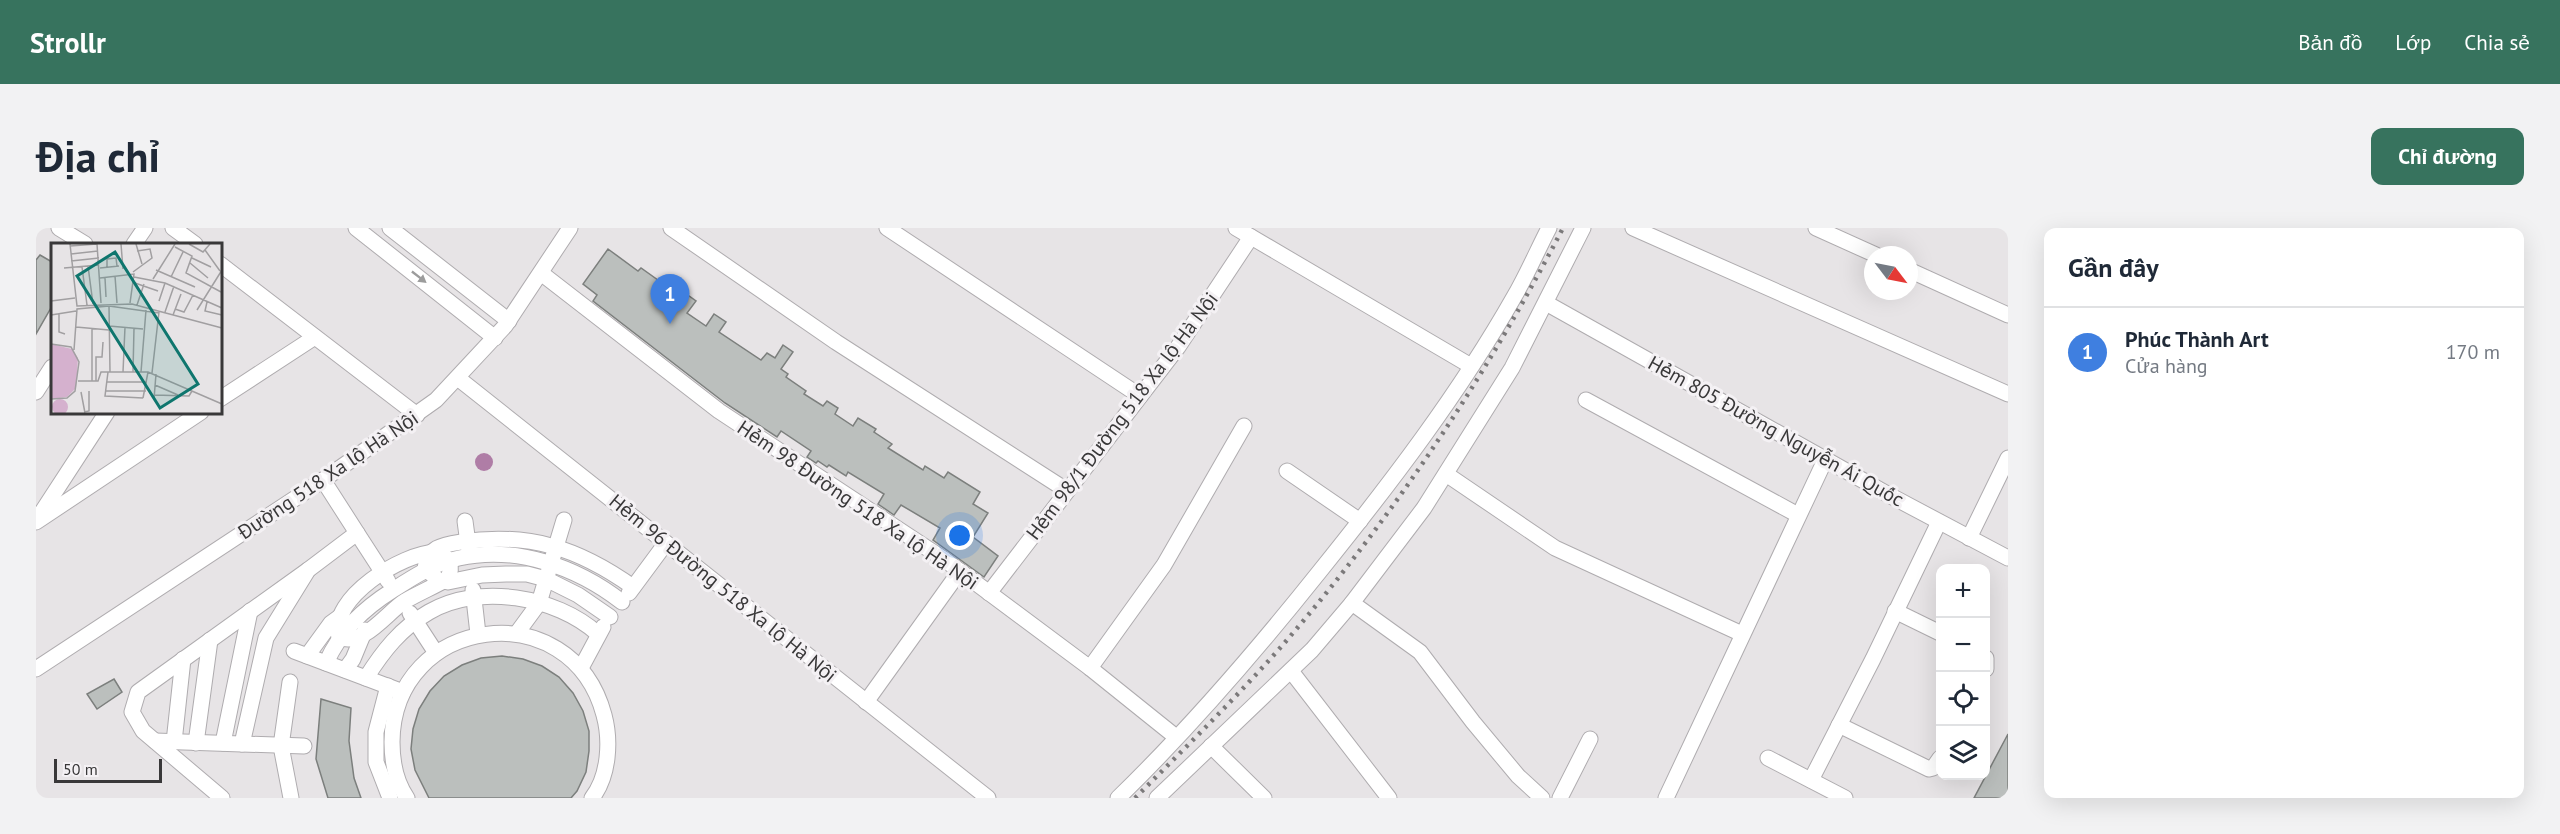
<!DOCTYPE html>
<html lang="vi">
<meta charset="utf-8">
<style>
body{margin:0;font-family:"PT Sans",sans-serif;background:#f2f2f3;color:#1f2937}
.controls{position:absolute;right:18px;bottom:18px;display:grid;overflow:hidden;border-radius:12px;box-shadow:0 6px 24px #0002}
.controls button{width:54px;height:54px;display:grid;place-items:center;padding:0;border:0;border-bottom:2px solid #e0e1e3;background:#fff;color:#1f2937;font:30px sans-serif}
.compass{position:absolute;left:1828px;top:18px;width:54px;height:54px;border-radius:50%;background:#fff;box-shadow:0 6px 24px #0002;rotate:122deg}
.scale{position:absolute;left:18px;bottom:15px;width:108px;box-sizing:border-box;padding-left:6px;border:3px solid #393839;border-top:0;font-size:16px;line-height:21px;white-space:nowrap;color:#393839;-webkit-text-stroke:4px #f4f1f4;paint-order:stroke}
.you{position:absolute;left:924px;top:308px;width:21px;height:21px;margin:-15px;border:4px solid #fff;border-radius:50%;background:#1a73e8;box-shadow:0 0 0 9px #1a73e833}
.badge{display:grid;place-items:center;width:39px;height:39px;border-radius:50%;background:#37735e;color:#fff;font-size:20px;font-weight:700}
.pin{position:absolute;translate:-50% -50px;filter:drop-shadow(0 2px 3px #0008)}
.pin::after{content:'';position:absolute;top:32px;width:21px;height:18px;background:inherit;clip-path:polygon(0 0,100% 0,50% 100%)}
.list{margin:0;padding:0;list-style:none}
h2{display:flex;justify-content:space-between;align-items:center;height:78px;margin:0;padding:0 24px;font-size:26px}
h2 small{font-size:20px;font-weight:400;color:#747a83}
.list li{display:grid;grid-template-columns:39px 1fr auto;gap:18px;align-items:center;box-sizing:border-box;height:90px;padding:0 24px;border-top:2px solid #e0e1e3}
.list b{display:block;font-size:22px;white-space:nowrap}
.list p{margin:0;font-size:20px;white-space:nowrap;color:#747a83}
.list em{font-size:20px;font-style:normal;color:#747a83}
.icon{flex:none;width:33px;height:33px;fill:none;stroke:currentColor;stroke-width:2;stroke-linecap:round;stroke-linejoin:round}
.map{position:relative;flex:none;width:1972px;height:570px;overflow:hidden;border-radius:12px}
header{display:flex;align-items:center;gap:36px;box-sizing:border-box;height:84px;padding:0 30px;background:#37735e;color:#fff}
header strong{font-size:28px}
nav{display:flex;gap:33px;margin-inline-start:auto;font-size:21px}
.intro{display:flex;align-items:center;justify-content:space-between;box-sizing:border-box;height:144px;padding:0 36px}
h1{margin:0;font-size:42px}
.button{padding:15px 27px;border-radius:12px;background:#37735e;color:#fff;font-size:21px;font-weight:700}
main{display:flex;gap:36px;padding:0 36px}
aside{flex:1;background:#fff;border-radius:12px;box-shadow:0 6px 24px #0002}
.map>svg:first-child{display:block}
.water{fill:#af7da6}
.building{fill:#bbbfbd;stroke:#7c7f7d;stroke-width:1.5}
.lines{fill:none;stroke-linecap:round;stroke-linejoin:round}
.minor-casing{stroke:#afacaf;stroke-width:17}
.minor{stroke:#fff;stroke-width:15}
.rail{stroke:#7b797a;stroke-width:4.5;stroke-dasharray:3 6;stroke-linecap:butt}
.oneway{fill:#9c9c9c}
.labels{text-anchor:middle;stroke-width:6;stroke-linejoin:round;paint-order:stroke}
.street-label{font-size:20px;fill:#393839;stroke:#f4f1f4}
.inset-road{fill:none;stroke:#a19fa1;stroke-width:1.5}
.view{fill:#0f766e;fill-opacity:0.15;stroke:#0f766e;stroke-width:3}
.inset-edge{fill:none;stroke:#393839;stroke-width:3}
</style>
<header>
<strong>Strollr</strong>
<nav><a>Bản đồ</a><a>Lớp</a><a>Chia sẻ</a></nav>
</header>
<div class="intro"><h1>Địa chỉ</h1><a class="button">Chỉ đường</a></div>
<main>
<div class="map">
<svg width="1972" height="570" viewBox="0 0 1972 570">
<rect width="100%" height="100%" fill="#e7e4e6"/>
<!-- water -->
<circle class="water" cx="448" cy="234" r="9"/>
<!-- building -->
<g class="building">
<path d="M572,21L602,43L605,40L636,62L639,58L660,73L651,85L670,98L678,86L690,94L683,104L725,132L731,125L739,130L747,117L757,124L745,141L752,146L750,149L770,163L768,166L787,178L791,173L802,180L799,186L817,198L822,190L840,201L838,204L856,216L852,220L887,242L889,238L908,250L912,244L944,264L937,276L952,285L937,309L962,328L948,349L897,312L904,300L865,277L858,287L842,276L848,266L812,244L810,248L793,237L791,239L782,233L780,235L771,229L775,223L745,203L741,209L689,175L557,73L561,67L547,56Z"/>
<path d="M4,27L16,34V78L0,106V32Z"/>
<path d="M466,428L487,431L506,438L523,449L537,465L547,483L553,503V523L550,544L541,563L535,570H393L379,542L375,521L377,501L383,481L394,463L408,448L426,437L445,430Z"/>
<path d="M78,451L86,464L61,481L51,466Z"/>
<path d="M285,471L315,480L313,513L318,550L325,570H292L280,531Z"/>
<path d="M1972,506V570H1938Z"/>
</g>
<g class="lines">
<defs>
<g id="minor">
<path d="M23,0L49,16"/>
<path d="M137,0L159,16"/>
<path d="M320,0L459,110"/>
<path d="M354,0L473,93"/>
<path d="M635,0L800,114L1030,262"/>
<path d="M851,0L1104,168"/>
<path d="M1200,0L1435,138"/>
<path d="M1597,0L1972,166"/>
<path d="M1780,0L1840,27"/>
<path d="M98,16L109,0"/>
<path d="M184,36L381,187"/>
<path d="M1873,42L1972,87"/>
<path d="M505,45L683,183L909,332L1054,440L1140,509"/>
<path d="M1510,75L1853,267L1972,330"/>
<path d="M423,151L952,570"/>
<path d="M0,164L16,139"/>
<path d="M184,171L279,109"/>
<path d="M1550,172L1762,287"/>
<path d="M1251,243L1324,293"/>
<path d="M1410,246L1519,320L1706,406"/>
<path d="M2,290L71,184"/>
<path d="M429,293L433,323"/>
<path d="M0,294L165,184"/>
<path d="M321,305L352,353"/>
<path d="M1933,310L1972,230"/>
<path d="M400,324C414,328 418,339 411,351C397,359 383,365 369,373C352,383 327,420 303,409C292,370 367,325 400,324Z"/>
<path d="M437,362L442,406"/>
<path d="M593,365L630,315"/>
<path d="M953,365L1142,119L1215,9"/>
<path d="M1316,375L1384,424L1437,494L1482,548L1506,570"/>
<path d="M1859,383L1904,405"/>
<path d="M374,385L400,425"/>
<path d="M574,389L542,367L510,351L491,346H470L446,347L412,354L402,352L389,340C392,319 406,317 425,314C493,304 542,320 597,359"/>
<path d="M481,405L503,375L528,292"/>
<path d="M258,423L367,464"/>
<path d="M271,428L295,395L306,387"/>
<path d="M1950,430V441"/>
<path d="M290,435C305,402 327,381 357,362C377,349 399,335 423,330C480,317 541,339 586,374"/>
<path d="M545,440L567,399"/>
<path d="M1054,440L1128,337L1208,198"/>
<path d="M0,441L287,252L400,172L469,98L534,0"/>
<path d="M309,442L317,431L329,402"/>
<path d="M1255,443L1353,570"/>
<path d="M330,450C347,423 365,400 393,384C442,355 520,368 562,406"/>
<path d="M254,454L245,518L255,570"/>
<path d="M352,458L340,504V534L354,570"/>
<path d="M830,474L924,343"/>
<path d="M1803,497L1893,541L1897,540L1904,530"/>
<path d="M119,513L268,518"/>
<path d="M138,514L147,431"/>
<path d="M160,515L174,412"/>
<path d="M187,515L214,383"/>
<path d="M206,516L230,410L272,342L321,305L287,252"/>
<path d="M1175,518L1228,570"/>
<path d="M1732,530L1809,570"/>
<path d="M1775,552L1837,431L1903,294"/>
<path d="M186,570L107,503L96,484L102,464L272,342"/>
<path d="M371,570C360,554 356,533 356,514C357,387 535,363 568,487C575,513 573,548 556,570"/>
<path d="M1082,570C1154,500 1221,422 1284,343C1354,256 1423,166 1478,69C1491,47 1501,23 1513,0"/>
<path d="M1121,570L1276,422L1316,375L1388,280L1476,140L1547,0"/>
<path d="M1524,570L1554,511"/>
<path d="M1630,570L1790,230"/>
</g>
</defs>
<!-- minor casing -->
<use href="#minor" class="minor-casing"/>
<!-- minor -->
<use href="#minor" class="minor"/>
<!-- rail -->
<path class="rail" d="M1099,570C1148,521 1198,472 1244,420C1355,293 1449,150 1527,0"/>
</g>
<!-- one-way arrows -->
<defs><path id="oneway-solid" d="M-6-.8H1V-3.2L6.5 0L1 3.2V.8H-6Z" transform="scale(1.5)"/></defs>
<use class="oneway" href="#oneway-solid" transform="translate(383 49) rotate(38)"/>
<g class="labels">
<!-- street labels -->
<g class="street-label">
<text transform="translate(1086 188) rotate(-53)" y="7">Hẻm 98/1 Đường 518 Xa lộ Hà Nội</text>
<text transform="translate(1740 203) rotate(29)" y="7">Hẻm 805 Đường Nguyễn Ái Quốc</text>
<text transform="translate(292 247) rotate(-34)" y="7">Đường 518 Xa lộ Hà Nội</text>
<text transform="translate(822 277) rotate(34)" y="7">Hẻm 98 Đường 518 Xa lộ Hà Nội</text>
<text transform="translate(687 360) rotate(39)" y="7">Hẻm 96 Đường 518 Xa lộ Hà Nội</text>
</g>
</g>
<!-- overview -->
<g transform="translate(15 15)">
<rect width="171" height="171" fill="#e7e4e6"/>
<path d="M0,101L21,106L27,115L25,145L16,154L0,156ZM1 164a8 8 0 1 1 16 0a8 8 0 1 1-16 0Z" fill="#d5b1ce"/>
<path class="inset-road" d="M19,1L26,63L81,61L171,85M46,1L50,60M70,1L72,26M85,1L91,21M138,1L152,9L159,1M19,3L46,1M124,4L141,13L135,30L170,49M154,7L169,28M20,11L47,8M141,15L160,24M20,18L48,15M139,20L157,35M37,23L42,61M31,24L36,62M56,24V16L65,15L66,23M13,25L48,22M49,25L68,23M105,27L144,44M82,29L101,15L99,6L86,8M64,33L66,60M83,34L114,40L171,65M120,34L132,9M49,35L83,31L79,60M54,35L55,54M102,36L124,1M84,40L107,48M0,58L24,55M108,58L114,40M156,59L154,68L171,72M86,62L93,41M58,63L59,129M124,66L133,69L142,52M146,67L171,27M114,69L123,43M8,70V89L14,91M0,72L25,68M122,72L130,51M58,83L92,86M25,84L58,87M0,101L20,104L28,119L24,148L16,155L0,156M23,107L26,66L58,63L108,70M57,129L54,153L92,155M72,129L74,84M82,129L83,85M90,129L95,67M101,130L108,69M27,138H47L50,129H97L171,161M41,138V86M45,138V114H51L52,99M56,139H96M104,142L127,152M54,148H95M30,149L34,170M103,152L138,153L141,148M92,155L97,129M103,156L105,131M33,169L38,168V148"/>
<path class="view" d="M64,9L147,141L109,165L26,33Z"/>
<rect width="171" height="171" class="inset-edge"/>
</g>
</svg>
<div class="controls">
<button>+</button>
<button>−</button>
<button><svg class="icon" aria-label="locate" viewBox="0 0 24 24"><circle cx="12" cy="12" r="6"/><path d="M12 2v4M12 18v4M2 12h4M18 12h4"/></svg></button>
<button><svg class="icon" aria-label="layers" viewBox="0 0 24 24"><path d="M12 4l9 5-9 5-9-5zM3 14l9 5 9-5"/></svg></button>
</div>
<svg class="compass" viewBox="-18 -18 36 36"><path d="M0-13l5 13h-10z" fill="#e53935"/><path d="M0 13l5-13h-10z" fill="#747a83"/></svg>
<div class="scale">50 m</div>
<div class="you"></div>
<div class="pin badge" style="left:634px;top:96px;background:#3f7fe0">1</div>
</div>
<aside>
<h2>Gần đây<small></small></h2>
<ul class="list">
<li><span class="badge" style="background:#3f7fe0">1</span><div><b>Phúc Thành Art</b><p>Cửa hàng</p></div><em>170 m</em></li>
</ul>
</aside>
</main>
